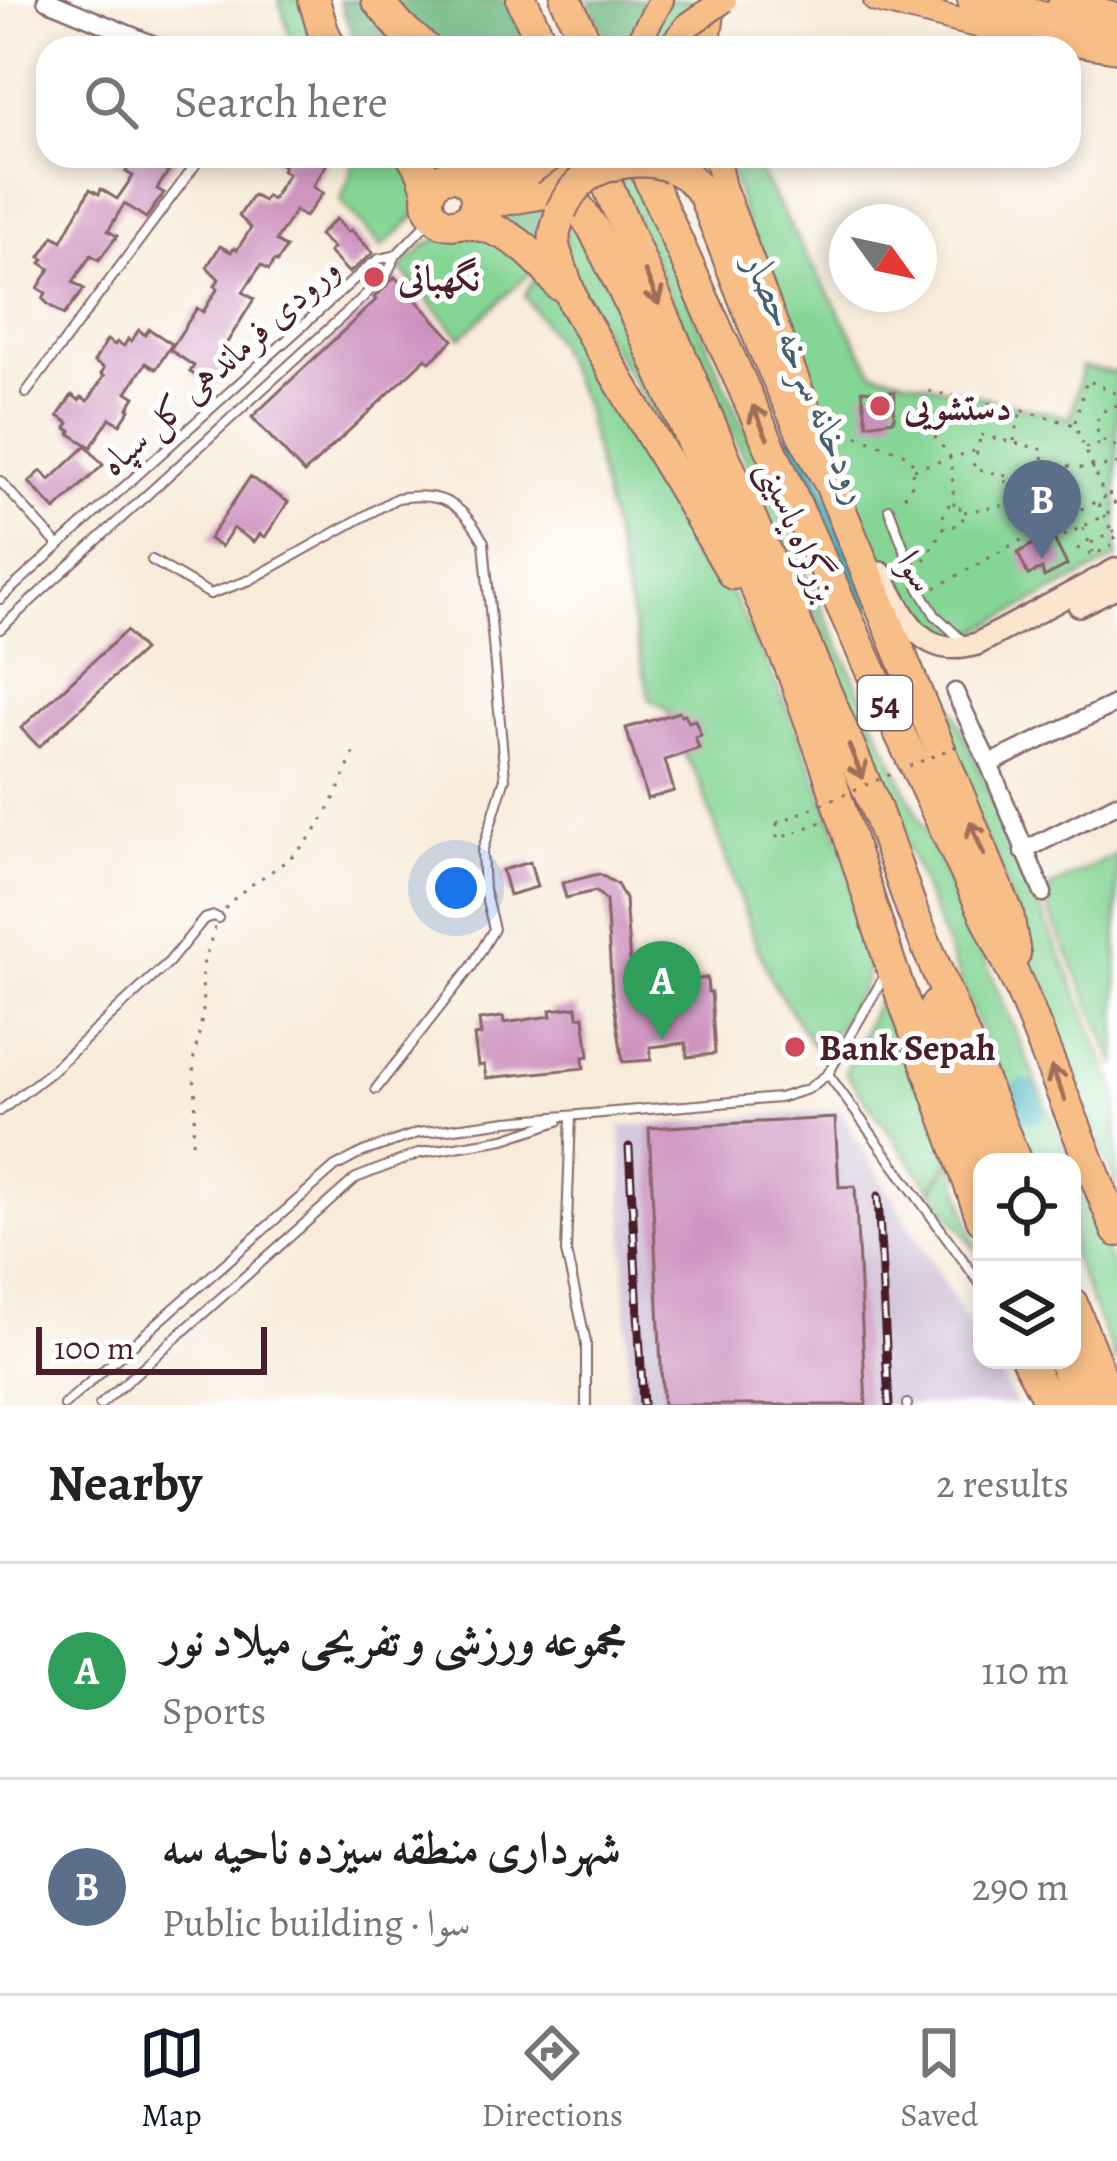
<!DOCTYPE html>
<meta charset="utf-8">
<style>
body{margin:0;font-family:Alegreya,Amiri,serif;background:#f6f6f6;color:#222}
.controls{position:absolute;right:36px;bottom:36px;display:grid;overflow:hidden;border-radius:24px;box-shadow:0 6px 18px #0003}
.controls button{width:108px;height:108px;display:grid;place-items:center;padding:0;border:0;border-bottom:3px solid #e0e0e0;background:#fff;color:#222;font:60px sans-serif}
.compass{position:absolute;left:829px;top:204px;width:108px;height:108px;border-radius:50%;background:#fff;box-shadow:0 6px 18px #0003;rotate:123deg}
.scale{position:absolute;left:36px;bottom:30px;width:231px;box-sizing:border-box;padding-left:12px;border:6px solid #4a1f2b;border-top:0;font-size:33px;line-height:42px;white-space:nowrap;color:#4a1f2b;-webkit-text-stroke:9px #fff;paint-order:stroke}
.you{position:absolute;left:456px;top:888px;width:42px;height:42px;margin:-30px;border:9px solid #fff;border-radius:50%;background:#1a73e8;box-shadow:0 0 0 18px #1a73e833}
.badge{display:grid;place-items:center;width:78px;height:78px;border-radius:50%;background:#111827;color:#fff;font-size:39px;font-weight:700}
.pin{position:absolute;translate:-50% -99px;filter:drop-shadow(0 3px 6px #0008)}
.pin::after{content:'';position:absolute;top:63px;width:42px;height:36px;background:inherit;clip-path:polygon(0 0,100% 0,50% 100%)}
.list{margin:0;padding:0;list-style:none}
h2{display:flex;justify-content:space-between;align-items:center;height:156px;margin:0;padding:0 48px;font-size:51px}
h2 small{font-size:39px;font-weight:400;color:#767676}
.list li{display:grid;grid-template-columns:78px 1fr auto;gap:36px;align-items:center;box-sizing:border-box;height:216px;padding:0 48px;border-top:3px solid #e0e0e0}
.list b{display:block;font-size:45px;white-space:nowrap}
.list p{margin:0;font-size:39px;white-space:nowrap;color:#767676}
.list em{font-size:39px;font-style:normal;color:#767676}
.icon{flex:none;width:66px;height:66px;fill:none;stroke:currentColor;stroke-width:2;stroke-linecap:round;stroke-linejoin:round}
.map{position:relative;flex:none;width:1117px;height:1405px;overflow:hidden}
.search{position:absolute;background:#fff;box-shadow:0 6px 18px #0003;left:36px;right:36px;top:36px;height:132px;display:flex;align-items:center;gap:30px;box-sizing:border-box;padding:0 42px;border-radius:36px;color:#767676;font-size:45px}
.sheet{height:588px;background:#fff}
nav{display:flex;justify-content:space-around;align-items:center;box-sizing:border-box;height:168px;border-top:3px solid #e0e0e0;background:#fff;font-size:33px;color:#767676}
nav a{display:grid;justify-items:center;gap:6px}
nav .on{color:#111827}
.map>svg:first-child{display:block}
.industrial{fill:#ccbed4}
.green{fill:#85d595;stroke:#687a60;stroke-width:3}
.forest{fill:#6cb67e;stroke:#5b6a54;stroke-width:3}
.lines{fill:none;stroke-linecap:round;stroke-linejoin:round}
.river{stroke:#41b0bd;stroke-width:27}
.building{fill:#cc8fbd}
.lane-casing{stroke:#876668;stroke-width:12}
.street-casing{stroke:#876668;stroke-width:21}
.secondary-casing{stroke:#876668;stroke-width:26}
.primary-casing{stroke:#876668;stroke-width:28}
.highway-casing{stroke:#876668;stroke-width:34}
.path{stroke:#876668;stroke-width:3;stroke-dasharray:3 9;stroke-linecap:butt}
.lane{stroke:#fff;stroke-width:8}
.street{stroke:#fff;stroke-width:16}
.secondary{stroke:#fce5cf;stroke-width:21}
.primary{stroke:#f7be87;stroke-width:24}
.highway{stroke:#f7be87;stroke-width:30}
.rail-casing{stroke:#4a1f2b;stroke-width:9}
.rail{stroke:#fff;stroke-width:4.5;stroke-dasharray:14;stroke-linecap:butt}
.primary-bridge-casing{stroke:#876668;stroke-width:28;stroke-linecap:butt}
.highway-bridge-casing{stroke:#876668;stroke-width:34;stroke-linecap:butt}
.path-bridge{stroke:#876668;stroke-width:3;stroke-dasharray:3 9;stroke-linecap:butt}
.primary-bridge{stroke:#f7be87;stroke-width:24}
.highway-bridge{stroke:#f7be87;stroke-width:30}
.oneway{stroke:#a06e59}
.poi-dot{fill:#d1495b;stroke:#fff;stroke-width:4.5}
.labels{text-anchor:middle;stroke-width:10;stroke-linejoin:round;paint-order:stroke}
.shield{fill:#fff;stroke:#80626b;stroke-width:3}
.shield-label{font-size:33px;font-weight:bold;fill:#4a1f2b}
.poi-label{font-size:36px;font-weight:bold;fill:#4a1f2b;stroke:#fff;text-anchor:start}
.street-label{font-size:36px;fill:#4a1f2b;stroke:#fff}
.water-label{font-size:39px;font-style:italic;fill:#46606d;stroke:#fff}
</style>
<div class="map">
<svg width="1117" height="1405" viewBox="0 0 1117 1405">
<rect width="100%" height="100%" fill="#fff"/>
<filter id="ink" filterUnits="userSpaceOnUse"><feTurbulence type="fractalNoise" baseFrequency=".00833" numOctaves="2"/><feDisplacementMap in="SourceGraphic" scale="24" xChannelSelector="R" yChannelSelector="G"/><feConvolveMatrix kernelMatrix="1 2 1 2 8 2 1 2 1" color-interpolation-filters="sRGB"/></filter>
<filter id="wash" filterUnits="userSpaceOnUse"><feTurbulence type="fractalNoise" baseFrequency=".004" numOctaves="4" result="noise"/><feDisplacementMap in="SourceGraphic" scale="48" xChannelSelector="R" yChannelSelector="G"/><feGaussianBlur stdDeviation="2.7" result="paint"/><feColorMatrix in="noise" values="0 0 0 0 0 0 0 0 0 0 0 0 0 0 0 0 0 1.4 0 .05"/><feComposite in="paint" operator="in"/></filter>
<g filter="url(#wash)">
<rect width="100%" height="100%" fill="#f8ebd9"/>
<!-- industrial -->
<path class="industrial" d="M839,1109L982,1346V1360H990L1017,1405H629L621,1127Z"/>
<!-- green -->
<g class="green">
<path d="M279,0H301L315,48H294Z"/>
<path d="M668,0H701L660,48H643Z"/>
<path d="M353,156H404L422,202L414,218L382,247L340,201L349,180Z"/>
<path d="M607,156H625L834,635L990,971L1070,1162H1032L816,616Z"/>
<path d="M727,156H750L873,371L1071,418L1082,367L1117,373V558L966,637L956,641L927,635L882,566L838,466L750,241Z"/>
<path d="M566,209L584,234L707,502L566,272Z"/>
<path d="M457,232L498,239L533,270L461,337L400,269L428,243Z"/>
<path d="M537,273L555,290C662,468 774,645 840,843C848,867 869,916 871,939C874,982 846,1023 816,1050L774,985L755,942L698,777L683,752L668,711L650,699L584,404L552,337L525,296Z"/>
<path d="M945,691L1071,979L1117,1093V1188L1046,1007L1003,880L940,731V709Z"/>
<path d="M1117,854V1066L1045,901L1051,887Z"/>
<path d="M889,977L951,1156L931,1189L845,1072Z"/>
<path d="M953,1160L976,1250L933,1191Z"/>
<path d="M1072,1166L1117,1278V1365L1072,1255Z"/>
</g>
<!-- forest -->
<g class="forest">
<path d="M339,0H368L414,48H357Z"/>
<path d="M387,0H506L531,48H436Z"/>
<path d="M588,0H652L626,48H611Z"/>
<path d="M570,185L552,259L484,205Z"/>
</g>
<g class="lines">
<!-- river -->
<g class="river">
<path d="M794,444L862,600"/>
<path d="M1025,1093L1031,1110"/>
</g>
</g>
<g id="blocks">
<!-- building -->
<g class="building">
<path d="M109,156H178L157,189L164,193L146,218L124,204L108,231L117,236L99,260L91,255L73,282L84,289L64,315L49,305L43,299L46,293L38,288L50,269L41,263L44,259L40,257L54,236L62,241L90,189L99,194L101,189L117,199L133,176L126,172L128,168Z"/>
<path d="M268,156H328L323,163L326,165L313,187L323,193L305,217L295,211L276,241L286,248L277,262L274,261L269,270L261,265L243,292L254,299L220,354L230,361L211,385L190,372L194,366L170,350L197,308L203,312L218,288L215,286L219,279L207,267L220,246L231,252L234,248L237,250L251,228L239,216L253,195L263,201L266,196L272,200L288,174L282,170L284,166Z"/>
<path d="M336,219L348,232L351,230L373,253L349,273L329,252L333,248L319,235Z"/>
<path d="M395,277L453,340L430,362L426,358L304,473L252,417L376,300L374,298Z"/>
<path d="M149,329L172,344L156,369L146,363L127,392L135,397L128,408L130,409L120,424L110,418L91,447L70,434L71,431L66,428L69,423L58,416L72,395L79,400L82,397L88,401L104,376L101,374L104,368L94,362L107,340L115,345L117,342L124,346L128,339L131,341L139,330L145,335Z"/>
<path d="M862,390L895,392L894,420L867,424Z"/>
<path d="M86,446L103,465L55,510L29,482L41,471L50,480Z"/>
<path d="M250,477L288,502L265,537L260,534L254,542L233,528L221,547L209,539Z"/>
<path d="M1051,533L1067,565L1044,577L1042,569L1028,575L1018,553Z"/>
<path d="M126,631L143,650L39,747L21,728Z"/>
<path d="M679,712L681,715L685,714L688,722L695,720L701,735L695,737L699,748L665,760L674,791L647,799L626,728Z"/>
<path d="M530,862L537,887L509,895L502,870Z"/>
<path d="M599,874L617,884L625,899L632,989L642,988L643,1001L678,996L677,982L707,978L708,992H711L715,1054L687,1057L686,1043L650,1047L651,1060L623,1062L612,991L606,901L596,891L566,898L562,883Z"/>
<path d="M577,1007L578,1017L584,1016L589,1056L583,1057L584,1068L486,1078L484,1065L478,1066L474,1036L481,1035L479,1020L503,1017L504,1023L551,1016L550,1010Z"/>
<path d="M835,1118L839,1187L855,1186L866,1405H663L649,1128Z"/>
</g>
</g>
</g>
<g filter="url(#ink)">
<use href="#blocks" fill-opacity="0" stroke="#876668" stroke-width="3"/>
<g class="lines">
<defs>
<g id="lane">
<path d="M26,393L202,156"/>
<path d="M0,481L59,546"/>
<path d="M889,509L919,588L935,615L964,642"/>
<path d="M152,560L210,594L250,580L397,498C442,491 462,503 484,542L505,778L482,852L484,890L494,929L472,966L376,1089"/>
<path d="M0,599L370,265L379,259L394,256"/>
<path d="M0,629L357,303L387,274L396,255L434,216"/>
<path d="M828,1074L982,1286"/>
<path d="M0,1111L48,1074L169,962L204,919L214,916L218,918"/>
<path d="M571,1116L566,1252L586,1342V1405"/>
<path d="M907,1404V1405"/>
<path d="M64,1405L335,1167L363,1152L418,1133L507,1121L779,1098L808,1089L828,1074L884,977"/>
<path d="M100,1405L356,1178L420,1153L504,1139L558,1121"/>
</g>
<g id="street">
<path d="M46,0L161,48"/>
<path d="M955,692L989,764L1043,893"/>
<path d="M989,764L1117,703"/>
<path d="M1023,851L1117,804"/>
</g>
<g id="secondary">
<path d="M881,573C903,615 920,661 977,644L1117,569"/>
<path d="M1079,605L1117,586"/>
</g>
<g id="primary">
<path d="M876,0L1001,31L1117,50"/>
<path d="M1061,0L1117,16"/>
<path d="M635,48L661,0"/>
<path d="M707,48L714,0"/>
<path d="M474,156H506"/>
<path d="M716,156L723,187L811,417L818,441"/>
</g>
<g id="highway">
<path d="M314,0L323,31L331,48"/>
<path d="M377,0L399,26L425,48"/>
<path d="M522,0L544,48"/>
<path d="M566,0L589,48"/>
<path d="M973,0L1063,21L1117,29"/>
<path d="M412,156L422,171L429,195"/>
<path d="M538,156L555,174L593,228L643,331L790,666L825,762L891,966L982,1219"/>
<path d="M595,156L875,806L913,913L1016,1162"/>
<path d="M639,156L884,700L1021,990L1117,1231"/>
<path d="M671,167L687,176L703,193L762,345L802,433L830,484L1008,913L1015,954"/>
<circle cx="452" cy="200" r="24"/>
<path d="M466,181L528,170"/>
<path d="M475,205L545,193"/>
<path d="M561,211L555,232L554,247L574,304L733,574"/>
<path d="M462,222C507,227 532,250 559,285"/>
<path d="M935,1006L949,1063L985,1162"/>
<path d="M1072,1303L1112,1405"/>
<path d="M1027,1360L1051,1405"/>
<path d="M1063,1360L1080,1405"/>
</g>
</defs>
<!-- lane casing -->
<use href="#lane" class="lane-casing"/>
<!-- street casing -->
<use href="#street" class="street-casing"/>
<!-- secondary casing -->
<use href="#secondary" class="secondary-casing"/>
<!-- primary casing -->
<use href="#primary" class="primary-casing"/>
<!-- highway casing -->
<use href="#highway" class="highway-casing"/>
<!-- path -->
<g class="path">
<path d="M929,391L1021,410L1075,425L1105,497L1032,534"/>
<path d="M1117,405L1101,412C1092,428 1098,444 1117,446"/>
<path d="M920,417L951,458L954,505"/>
<path d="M1075,422L1087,380L1117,394"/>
<path d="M981,435L1045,450L1038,483L973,468Z"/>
<path d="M857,436L903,453L913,463L911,489L901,500"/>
<path d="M1014,441L1021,410"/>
<path d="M1085,448L1103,443"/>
<path d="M1044,462L1087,469L1117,464"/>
<path d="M914,469L974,451"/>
<path d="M1108,495L1112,494L1116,509"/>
<path d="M964,512L1013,504"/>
<path d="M1083,528L1093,552"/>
<path d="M1064,536L1117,509"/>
<path d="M1091,543L1117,530"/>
<path d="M1077,548L1094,555L1117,542L1098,504"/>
<path d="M924,560L945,526H958L964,517L960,508L949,505L943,512L945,526"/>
<path d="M935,588L1032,534L1003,476"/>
<path d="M777,823V839L822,822"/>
<path d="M225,909C243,886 270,875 292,856C326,827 337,792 354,752"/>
<path d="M192,1143L196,1100L193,1062L203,1014L202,968L215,927"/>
</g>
<!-- lane -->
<use href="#lane" class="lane"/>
<!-- street -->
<use href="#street" class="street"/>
<!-- secondary -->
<use href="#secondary" class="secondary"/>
<!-- primary -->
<use href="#primary" class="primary"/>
<!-- highway -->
<use href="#highway" class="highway"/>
<defs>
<g id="rail">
<path d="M629,1147L643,1405"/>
<path d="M878,1196L889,1405"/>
</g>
</defs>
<!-- rail casing -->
<use href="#rail" class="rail-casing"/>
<!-- rail -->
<use href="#rail" class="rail"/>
<defs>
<path id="primary-bridge" d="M669,48L687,26L724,0"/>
<g id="highway-bridge">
<path d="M528,170L550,156"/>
<path d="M561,211C566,200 575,186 585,178C608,161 645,157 671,167"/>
</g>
</defs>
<!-- primary-bridge casing -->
<use href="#primary-bridge" class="primary-bridge-casing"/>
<!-- highway-bridge casing -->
<use href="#highway-bridge" class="highway-bridge-casing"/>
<!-- path-bridge -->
<path class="path-bridge" d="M777,823L959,745"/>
<!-- primary-bridge -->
<use href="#primary-bridge" class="primary-bridge"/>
<!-- highway-bridge -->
<use href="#highway-bridge" class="highway-bridge"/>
</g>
<!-- one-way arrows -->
<defs><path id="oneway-shaft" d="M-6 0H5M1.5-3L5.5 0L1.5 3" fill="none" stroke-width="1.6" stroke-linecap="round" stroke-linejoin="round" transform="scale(3)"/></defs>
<g class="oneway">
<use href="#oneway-shaft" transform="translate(652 288) rotate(67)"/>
<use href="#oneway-shaft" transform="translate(760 422) rotate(-114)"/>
<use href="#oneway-shaft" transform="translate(856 762) rotate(67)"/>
<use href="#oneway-shaft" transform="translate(977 838) rotate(-112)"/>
<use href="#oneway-shaft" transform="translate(1058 1083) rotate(-112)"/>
</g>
</g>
<!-- markers -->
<g class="poi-dot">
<circle cx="374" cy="277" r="12"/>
<circle cx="880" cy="406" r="12"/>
<circle cx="795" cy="1047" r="12"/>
</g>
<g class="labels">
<!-- shield labels -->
<rect class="shield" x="858" y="676" width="54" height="54" rx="9"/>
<g class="shield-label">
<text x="885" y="715">54</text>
</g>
<!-- poi labels -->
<g class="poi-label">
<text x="398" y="290">نگهبانی</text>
<text x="904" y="419">دستشویی</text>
<text x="819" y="1060">Bank Sepah</text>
</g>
<!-- street labels -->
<g class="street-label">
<text transform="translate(219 365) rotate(-42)" y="13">ورودی فرماندهی کل سپاه</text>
<text transform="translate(799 530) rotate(67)" y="13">بزرگراه یاسینی</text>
<text transform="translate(917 571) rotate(61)" y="13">سوا</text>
</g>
<!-- water labels -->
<g class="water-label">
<text transform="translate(809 378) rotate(67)" y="14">رودخانه سرخه حصار</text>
</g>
</g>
</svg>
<div class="controls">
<button><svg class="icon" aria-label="locate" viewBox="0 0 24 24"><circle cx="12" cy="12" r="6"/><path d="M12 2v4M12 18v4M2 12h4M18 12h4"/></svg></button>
<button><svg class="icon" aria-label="layers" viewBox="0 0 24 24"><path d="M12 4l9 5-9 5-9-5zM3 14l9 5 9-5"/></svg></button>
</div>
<svg class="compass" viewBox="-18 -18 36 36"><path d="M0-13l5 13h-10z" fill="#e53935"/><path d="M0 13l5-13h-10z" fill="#767676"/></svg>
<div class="scale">100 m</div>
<div class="you"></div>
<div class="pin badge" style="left:662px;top:1040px;background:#2e9e5b">A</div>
<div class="pin badge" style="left:1042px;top:559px;background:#5c6f8a">B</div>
<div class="search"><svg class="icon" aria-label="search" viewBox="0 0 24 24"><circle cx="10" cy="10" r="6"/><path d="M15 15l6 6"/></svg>Search here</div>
</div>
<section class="sheet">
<h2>Nearby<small>2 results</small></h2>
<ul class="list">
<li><span class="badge" style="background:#2e9e5b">A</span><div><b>مجموعه ورزشی و تفریحی میلاد نور</b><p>Sports</p></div><em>110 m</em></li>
<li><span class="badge" style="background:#5c6f8a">B</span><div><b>شهرداری منطقه سیزده ناحیه سه</b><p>Public building · سوا</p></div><em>290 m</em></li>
</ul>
</section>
<nav>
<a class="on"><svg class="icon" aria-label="map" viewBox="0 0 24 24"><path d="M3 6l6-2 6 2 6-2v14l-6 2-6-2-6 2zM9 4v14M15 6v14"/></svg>Map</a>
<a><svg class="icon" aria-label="directions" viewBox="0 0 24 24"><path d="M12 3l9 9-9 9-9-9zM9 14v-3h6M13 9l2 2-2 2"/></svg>Directions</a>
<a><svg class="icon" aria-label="saved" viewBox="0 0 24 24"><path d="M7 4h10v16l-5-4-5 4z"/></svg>Saved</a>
</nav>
